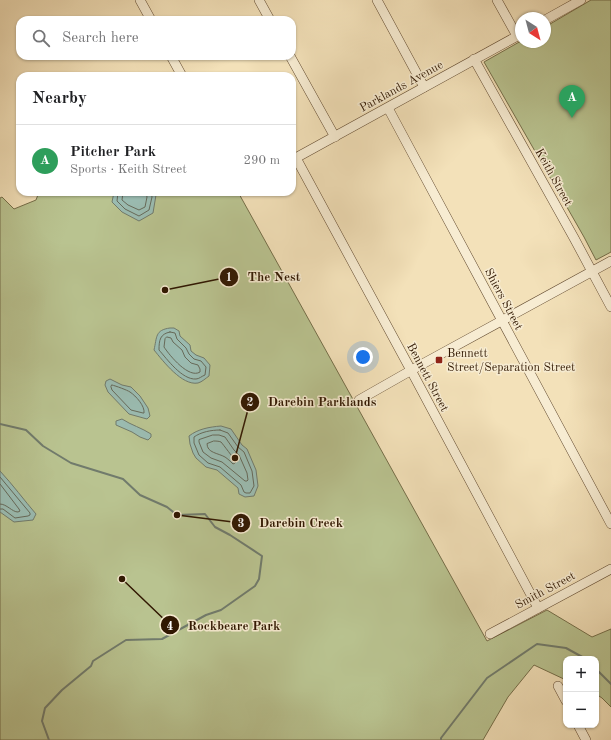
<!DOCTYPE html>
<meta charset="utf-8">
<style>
body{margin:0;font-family:"Old Standard TT",serif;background:#f2f2f2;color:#202124}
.controls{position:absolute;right:12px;bottom:12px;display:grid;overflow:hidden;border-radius:8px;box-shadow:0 1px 3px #0004}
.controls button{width:36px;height:36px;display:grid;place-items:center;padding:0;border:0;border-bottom:1px solid #e0e0e0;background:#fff;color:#202124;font:20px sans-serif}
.compass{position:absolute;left:515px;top:12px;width:36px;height:36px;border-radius:50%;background:#fff;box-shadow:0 1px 3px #0004;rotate:144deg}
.you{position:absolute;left:363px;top:357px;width:14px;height:14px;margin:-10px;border:3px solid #fff;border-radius:50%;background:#1a73e8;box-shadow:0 0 0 6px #1a73e833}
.badge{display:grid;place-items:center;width:26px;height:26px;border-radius:50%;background:#8f2418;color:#fff;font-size:13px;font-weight:700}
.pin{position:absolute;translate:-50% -33px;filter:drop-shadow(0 1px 2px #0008)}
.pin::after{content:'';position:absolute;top:21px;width:14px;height:12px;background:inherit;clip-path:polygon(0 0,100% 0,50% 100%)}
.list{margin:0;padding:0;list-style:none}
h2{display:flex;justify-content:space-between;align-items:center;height:52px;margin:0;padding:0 16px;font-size:17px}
h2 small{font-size:13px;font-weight:400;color:#757577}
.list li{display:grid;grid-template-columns:26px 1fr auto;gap:12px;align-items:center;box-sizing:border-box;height:72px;padding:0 16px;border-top:1px solid #e0e0e0}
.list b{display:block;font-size:15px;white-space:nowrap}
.list p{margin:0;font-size:13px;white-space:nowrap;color:#757577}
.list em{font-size:13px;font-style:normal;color:#757577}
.icon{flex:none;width:22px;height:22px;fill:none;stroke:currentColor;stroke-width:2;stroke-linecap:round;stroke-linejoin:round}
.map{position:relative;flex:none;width:611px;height:740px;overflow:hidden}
.search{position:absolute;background:#fff;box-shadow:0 1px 3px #0004;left:16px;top:16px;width:280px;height:44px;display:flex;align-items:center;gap:10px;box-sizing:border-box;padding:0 14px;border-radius:12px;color:#757577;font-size:15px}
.panel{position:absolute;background:#fff;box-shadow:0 1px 3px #0004;left:16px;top:72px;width:280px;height:124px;border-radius:12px}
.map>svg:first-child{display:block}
.green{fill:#b9c390;stroke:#756e49}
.water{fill:#9bbdb3;stroke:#717b6c}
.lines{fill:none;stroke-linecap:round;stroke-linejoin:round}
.shore{stroke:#666a5a;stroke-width:1}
.stream{stroke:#717b6c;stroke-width:2}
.minor-casing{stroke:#624a30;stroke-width:10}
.minor{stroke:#f7ecd2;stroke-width:9}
.poi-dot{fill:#8f2418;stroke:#f7ecd2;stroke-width:1.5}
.labels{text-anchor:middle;stroke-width:3;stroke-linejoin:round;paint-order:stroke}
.street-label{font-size:12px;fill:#311802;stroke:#f7ecd2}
.poi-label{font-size:12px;fill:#311802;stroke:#f7ecd2;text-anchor:start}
.leader{fill:none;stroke:#311802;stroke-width:1.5}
.callout-dot{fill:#311802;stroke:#f7ecd2;stroke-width:1.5}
.mark-label{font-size:12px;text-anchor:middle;font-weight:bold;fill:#fff}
.callout-label{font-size:13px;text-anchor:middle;font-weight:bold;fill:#311802;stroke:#f7ecd2;stroke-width:3;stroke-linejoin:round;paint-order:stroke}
</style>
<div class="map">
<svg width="611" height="740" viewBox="0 0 611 740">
<rect width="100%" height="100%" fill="#f3e1b9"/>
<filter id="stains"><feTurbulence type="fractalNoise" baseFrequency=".005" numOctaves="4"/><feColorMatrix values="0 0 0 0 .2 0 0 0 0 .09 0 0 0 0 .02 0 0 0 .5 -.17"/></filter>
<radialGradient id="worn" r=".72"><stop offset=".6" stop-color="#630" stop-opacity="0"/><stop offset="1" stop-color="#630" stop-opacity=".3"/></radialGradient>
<!-- green -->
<g class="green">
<path d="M591,0H611V252L596,260L584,237L484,62L521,41V42H545V27Z"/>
<path d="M39,192H238L487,641L547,610L592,637L611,629V707L602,698L596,694V659H566V680L534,665L508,697L483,740H0V198L2,197L14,209L36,200Z"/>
</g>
<!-- water -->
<g class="water">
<path d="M114,192H154L156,195L153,213L139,221L122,212L112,202Z"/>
<path d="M170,328H174L179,331L180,336L190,345L191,351L196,355L204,358L210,365L209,376C206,378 202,382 198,383C182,386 163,361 154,350C157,337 155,330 170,328Z"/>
<path d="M110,379L122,385L131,387L140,396L148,408L150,416L147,419L129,414L108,392L105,385L106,381Z"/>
<path d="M122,419C131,425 142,428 151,434V437L148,440L140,437L132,432L116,425V421Z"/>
<path d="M221,426L231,429L242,445L247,449L256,470L258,486L254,496L245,497L239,494L238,488L217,470L206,467L196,458L193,453L190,444L189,436C198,429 209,427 221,426Z"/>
<path d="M0,471C13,485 24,500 36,514L33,520L14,522L0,512Z"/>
</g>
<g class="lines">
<!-- shore -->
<g class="shore">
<path d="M118,192L117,201L125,209L139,216L149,210L152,197L151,192"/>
<path d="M123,192L122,200L128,205L139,210L145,207L147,197L146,192"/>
<path d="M170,332L175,333L177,339L186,348L189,354L194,359L201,361L206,367L205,375C202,376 199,379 196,379C182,380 167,359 159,350C159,340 160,334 170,332Z"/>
<path d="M167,337L171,338L173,342L182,350L185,357L191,363L198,365L200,369V372C189,379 170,356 164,347L165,339Z"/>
<path d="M112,385C116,386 127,390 130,392C136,396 145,406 144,413H143L131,410L112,390L111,387Z"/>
<path d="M220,430L228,433L238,447L244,452L252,471L254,486L250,493H246L244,492L241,485L220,467L208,463L199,455L194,443V437C201,432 211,430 220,430Z"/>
<path d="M213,435H219L225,437L234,450L239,455L247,473L248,480L247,481H245L222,462L211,458L203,452L199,442V440Z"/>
<path d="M214,441C215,441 219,441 221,442C222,443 235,460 236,462L235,463L233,464C230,461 228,459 225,457C218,453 207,453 207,444Z"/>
<path d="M0,477L30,513V515L28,516L15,518L3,509H0"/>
<path d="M0,484L19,509L20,511L18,512C12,512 7,504 0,504"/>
</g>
<!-- stream -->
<g class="stream">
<path d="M0,424L26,430L43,446L71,463L123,479L140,495L167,507L177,515L205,514L215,527L230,535L262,556L259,579L255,586L221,610L206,615L162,639L126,640L93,661L91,666L62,690L45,708L42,721L49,740"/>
<path d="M596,669L611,684"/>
<path d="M441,740V738L487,678L537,644L566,648L586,659"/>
</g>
<defs>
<g id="minor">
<path d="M140,0L151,20"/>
<path d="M259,0L270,20"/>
<path d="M377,0L424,87"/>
<path d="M497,0L517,36"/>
<path d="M545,20L581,0"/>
<path d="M171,56L182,76"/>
<path d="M290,56L335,137"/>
<path d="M474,59L574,238L611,307"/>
<path d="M388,108L611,524"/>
<path d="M296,158L413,374L538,608"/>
<path d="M292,160L521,34"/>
<path d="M359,400L417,367L611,261"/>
<path d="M490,634L611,569"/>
<path d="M558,686L566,701"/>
<path d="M578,725L586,740"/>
</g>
</defs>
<!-- minor casing -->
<use href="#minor" class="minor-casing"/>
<!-- minor -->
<use href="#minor" class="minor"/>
</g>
<!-- markers -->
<rect class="poi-dot" x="435" y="356" width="8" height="8" rx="2"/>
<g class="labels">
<!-- street labels -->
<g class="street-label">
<text transform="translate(401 86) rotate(-29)" y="4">Parklands Avenue</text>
<text transform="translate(554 177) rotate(61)" y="4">Keith Street</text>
<text transform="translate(504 299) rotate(62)" y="4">Shiers Street</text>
<text transform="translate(428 377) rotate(62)" y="4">Bennett Street</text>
<text transform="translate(545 590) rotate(-28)" y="4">Smith Street</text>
</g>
<!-- poi labels -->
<g class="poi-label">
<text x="447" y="357">Bennett<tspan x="447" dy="14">Street/Separation Street</tspan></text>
</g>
</g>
<!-- callouts -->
<path class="leader" d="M165 290L229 277M235 458L250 402M177 515L241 523M122 579L170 625"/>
<g class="callout-dot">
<circle cx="165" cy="290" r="4"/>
<circle cx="235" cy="458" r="4"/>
<circle cx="177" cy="515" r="4"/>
<circle cx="122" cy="579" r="4"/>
<circle cx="229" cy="277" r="10"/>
<circle cx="250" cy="402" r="10"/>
<circle cx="241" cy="523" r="10"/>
<circle cx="170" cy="625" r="10"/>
</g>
<g class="mark-label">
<text x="229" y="281">1</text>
<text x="250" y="406">2</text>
<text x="241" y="527">3</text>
<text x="170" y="630">4</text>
</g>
<g class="callout-label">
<text x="274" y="281">The Nest</text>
<text x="322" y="406">Darebin Parklands</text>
<text x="301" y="527">Darebin Creek</text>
<text x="234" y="630">Rockbeare Park</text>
</g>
<rect width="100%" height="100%" filter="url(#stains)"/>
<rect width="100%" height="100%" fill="url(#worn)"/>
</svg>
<div class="controls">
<button>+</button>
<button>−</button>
</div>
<svg class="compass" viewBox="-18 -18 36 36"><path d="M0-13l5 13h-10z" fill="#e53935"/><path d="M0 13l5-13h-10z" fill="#757577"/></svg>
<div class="you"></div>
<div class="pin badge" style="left:572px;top:118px;background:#2e9e5b">A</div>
<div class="search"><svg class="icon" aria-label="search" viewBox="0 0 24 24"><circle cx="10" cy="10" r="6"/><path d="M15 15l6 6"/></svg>Search here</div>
<section class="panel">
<h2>Nearby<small></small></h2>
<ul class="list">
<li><span class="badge" style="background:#2e9e5b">A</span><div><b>Pitcher Park</b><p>Sports · Keith Street</p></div><em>290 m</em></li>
</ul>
</section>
</div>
